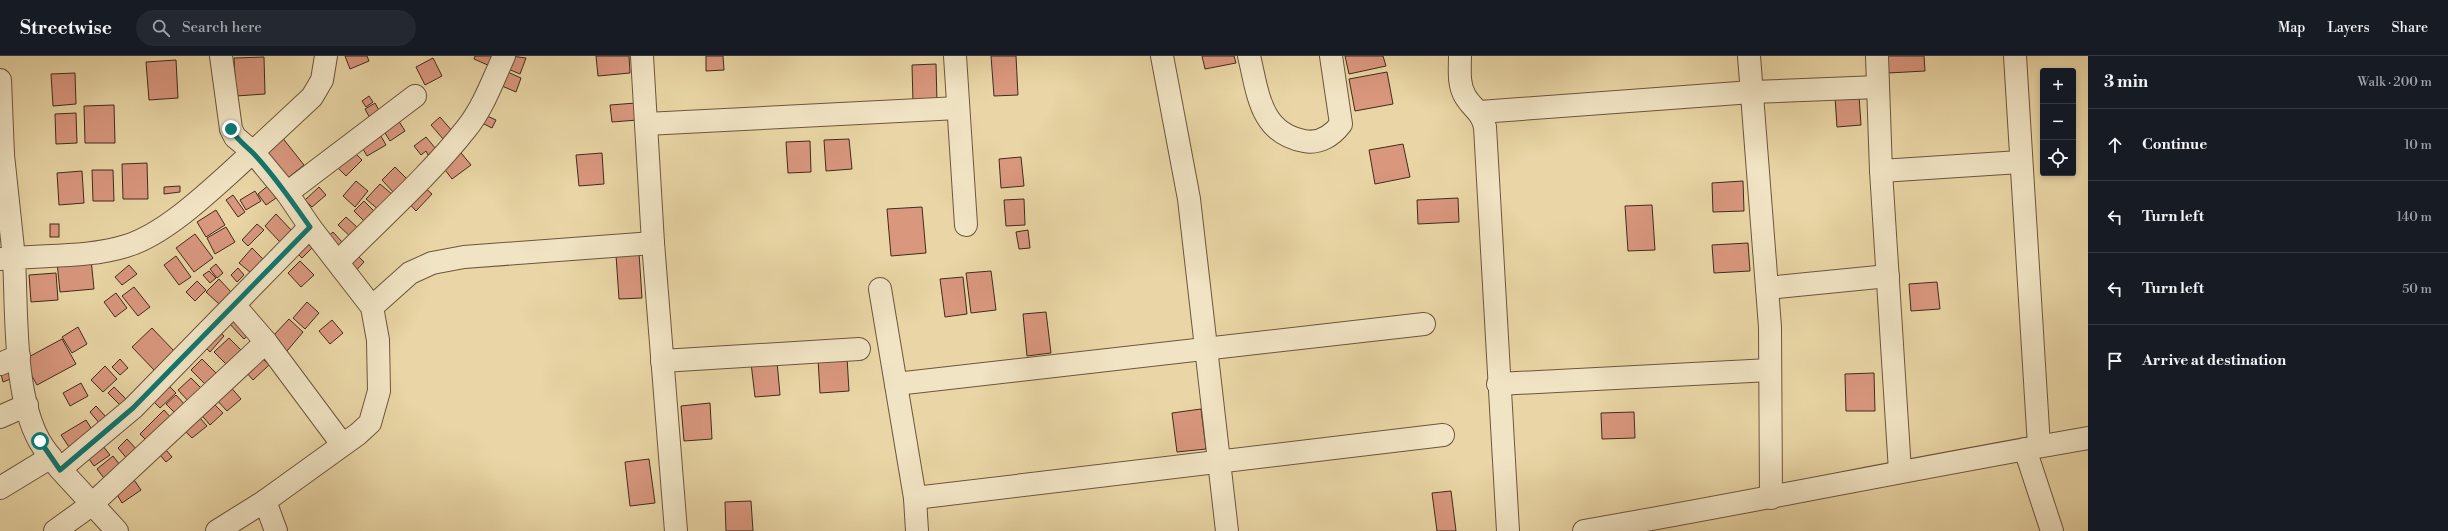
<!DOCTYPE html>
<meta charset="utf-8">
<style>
body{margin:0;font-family:"Libre Bodoni",serif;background:#242831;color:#f1f3f6}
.controls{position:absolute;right:12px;top:12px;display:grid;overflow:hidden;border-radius:4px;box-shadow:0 2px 6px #0003}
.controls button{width:36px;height:36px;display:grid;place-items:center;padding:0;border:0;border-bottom:1px solid #363941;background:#171b24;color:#f1f3f6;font:20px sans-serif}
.stop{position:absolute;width:12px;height:12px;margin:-9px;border:3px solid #0f766e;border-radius:50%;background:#fff}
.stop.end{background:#0f766e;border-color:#fff;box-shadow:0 1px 4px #0008}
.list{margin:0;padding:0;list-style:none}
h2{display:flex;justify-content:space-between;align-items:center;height:52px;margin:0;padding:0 16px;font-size:17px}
h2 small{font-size:13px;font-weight:400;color:#9ea1a6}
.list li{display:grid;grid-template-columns:26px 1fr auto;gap:12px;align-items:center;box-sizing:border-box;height:72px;padding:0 16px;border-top:1px solid #363941}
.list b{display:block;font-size:15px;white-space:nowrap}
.list em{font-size:13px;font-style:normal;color:#9ea1a6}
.icon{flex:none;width:22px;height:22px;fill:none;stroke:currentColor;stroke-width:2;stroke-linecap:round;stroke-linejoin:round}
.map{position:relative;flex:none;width:2088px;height:475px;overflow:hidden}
header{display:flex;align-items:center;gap:24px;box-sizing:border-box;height:56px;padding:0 20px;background:#171b24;border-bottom:1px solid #363941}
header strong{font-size:19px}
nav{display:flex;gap:22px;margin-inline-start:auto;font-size:14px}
.search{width:280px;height:36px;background:#242831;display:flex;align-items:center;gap:10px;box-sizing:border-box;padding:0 14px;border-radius:22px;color:#9ea1a6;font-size:15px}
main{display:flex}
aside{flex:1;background:#171b24}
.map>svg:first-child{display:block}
.building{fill:#d9977e;stroke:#422b1a}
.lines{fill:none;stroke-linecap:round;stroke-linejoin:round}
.minor-casing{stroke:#6c563d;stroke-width:24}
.minor{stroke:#f1e4c4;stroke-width:22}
.route{stroke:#0f766e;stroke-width:5}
</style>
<header>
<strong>Streetwise</strong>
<div class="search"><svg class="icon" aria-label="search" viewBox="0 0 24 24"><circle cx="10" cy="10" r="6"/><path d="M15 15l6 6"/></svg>Search here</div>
<nav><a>Map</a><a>Layers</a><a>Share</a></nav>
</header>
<main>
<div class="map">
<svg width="2088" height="475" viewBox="0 0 2088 475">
<rect width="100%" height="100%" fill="#e9d5a5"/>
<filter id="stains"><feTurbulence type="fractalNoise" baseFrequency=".005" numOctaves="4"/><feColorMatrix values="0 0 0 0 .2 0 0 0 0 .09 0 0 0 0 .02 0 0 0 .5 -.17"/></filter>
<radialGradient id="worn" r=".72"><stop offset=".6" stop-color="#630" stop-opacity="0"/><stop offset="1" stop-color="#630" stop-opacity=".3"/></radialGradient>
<!-- building -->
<g class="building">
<path d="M345,0H367L369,5L350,13Z"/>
<path d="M475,0H494L490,10L474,3Z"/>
<path d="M511,0L526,2L520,18L506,12Z"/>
<path d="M596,0H629L630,17L598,20Z"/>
<path d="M706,0H723L724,14L706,15Z"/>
<path d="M991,0H1016L1018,39L994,40Z"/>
<path d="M1202,0H1234L1236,7L1205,13Z"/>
<path d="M1345,0H1383L1386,10L1349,18Z"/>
<path d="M1887,0H1924L1925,15L1888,17Z"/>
<path d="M264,1L265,38L236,40L234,2Z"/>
<path d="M433,2L442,20L425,29L416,11Z"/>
<path d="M176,4L178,42L149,44L146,6Z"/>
<path d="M936,8L937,46H913L912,9Z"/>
<path d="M501,13L521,22L516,36L495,27Z"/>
<path d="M1387,16L1393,48L1355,55L1349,23Z"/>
<path d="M75,17L76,48L53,50L51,18Z"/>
<path d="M369,40L373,46L366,51L362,45Z"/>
<path d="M1859,40L1861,69L1837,71L1835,41Z"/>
<path d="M375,47L381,58L371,64L365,53Z"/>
<path d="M636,47L638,64L612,66L610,49Z"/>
<path d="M114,49L115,87H85L84,50Z"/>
<path d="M76,57L77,87L56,88L55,58Z"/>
<path d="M395,59L405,75L390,85L380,69Z"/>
<path d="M485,59L496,64L492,72L482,67Z"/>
<path d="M440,61L453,76L444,84L431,69Z"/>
<path d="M378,75L386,89L367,100L359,86Z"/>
<path d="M281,80L304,109L284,125L261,97Z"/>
<path d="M426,81L436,93L428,99L426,95L421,99L414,90Z"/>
<path d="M849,83L852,113L826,115L824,84Z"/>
<path d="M810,85L811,116L788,117L786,86Z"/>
<path d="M1403,88L1410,121L1375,128L1369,94Z"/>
<path d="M457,92L471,109L452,123L439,106Z"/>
<path d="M351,93L362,104L346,120L335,109Z"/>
<path d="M602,97L604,128L579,130L576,99Z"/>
<path d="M1021,101L1024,130L1001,132L999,103Z"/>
<path d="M147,107L148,143H123L122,108Z"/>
<path d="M395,111L408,124L394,137L382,124Z"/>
<path d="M92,114H113L114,145H93Z"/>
<path d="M82,115L84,147L59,149L57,117Z"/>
<path d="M356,125L368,135L355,151L343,140Z"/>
<path d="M1743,125L1744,155L1713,156L1712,127Z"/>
<path d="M270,128L279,140L266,149L258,138Z"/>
<path d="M380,128L393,139L380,155L366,143Z"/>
<path d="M422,129L432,138L416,155L407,145Z"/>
<path d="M180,130V136L164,138V131Z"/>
<path d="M319,131L326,139L312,151L305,144Z"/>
<path d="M255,135L261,145L246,154L240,144Z"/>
<path d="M233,139L245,156L238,161L226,144Z"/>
<path d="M1458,142L1459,166L1418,168L1417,144Z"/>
<path d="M1024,143L1025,169L1006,170L1004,144Z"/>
<path d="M364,145L376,157L366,167L354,155Z"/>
<path d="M1652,149L1655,194L1628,195L1625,150Z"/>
<path d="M922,151L926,197L891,200L887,153Z"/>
<path d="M216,154L225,169L206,181L197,166Z"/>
<path d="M276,158L292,175L280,186L265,170Z"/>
<path d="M346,161L359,173L352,182L338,169Z"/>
<rect x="50" y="168" width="9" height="13"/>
<path d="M257,168L264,174L248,190L242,184Z"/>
<path d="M226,171L235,186L215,198L207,182Z"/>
<path d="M1028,174L1030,192L1019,193L1016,176Z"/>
<path d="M333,176L343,187L334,195L324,184Z"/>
<path d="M195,178L213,202L194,216L176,192Z"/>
<path d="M306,186L312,192L302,202L296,196Z"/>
<path d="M1748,187L1750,215L1714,217L1712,189Z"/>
<path d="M252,192L263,203L251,217L239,207Z"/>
<path d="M639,197L642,242L619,243L616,199Z"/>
<path d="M356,198L364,206L351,220L343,212Z"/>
<path d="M176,200L191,221L179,229L164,209Z"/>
<path d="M91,203L94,233L60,236L57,206Z"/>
<path d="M300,205L314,219L301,231L288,217Z"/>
<path d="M216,208L223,217L217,222L210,213Z"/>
<path d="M129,209L137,218L122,229L115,221Z"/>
<path d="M238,212L244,219L237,226L231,219Z"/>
<path d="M209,215L216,222L210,227L203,219Z"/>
<path d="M991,215L996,254L971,257L966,217Z"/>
<path d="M56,217L58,244L31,246L29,219Z"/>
<path d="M963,221L967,258L945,261L940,223Z"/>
<path d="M219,223L231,236L219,248L206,236Z"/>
<path d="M197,225L206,234L195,245L186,236Z"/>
<path d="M1937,226L1940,253L1911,255L1909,228Z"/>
<path d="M134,231L150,251L138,260L122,240Z"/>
<path d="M116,237L127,252L115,261L104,246Z"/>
<path d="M307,246L319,257L305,273L293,262Z"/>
<path d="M234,255L252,275L244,283L225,263Z"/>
<path d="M1046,256L1051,297L1027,300L1023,258Z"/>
<path d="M289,263L303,276L287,295L272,281Z"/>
<path d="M332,264L343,277L330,288L319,275Z"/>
<path d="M78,271L87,288L72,297L62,281Z"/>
<path d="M152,272L174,295L154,314L132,291Z"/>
<path d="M215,272L224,280L210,296L201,287Z"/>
<path d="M229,282L243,296L228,310L214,296Z"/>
<path d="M62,283L76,308L37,329L23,304Z"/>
<path d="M261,301L269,309L253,324L246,316Z"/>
<path d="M847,301L849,335L820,337L818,303Z"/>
<path d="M120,303L128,312L120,319L112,311Z"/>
<path d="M202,303L219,320L208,331L191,314Z"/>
<path d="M777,305L780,339L755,341L751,307Z"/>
<path d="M7,310L13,322L3,326L0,314Z"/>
<path d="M105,310L117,323L103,336L91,324Z"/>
<path d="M1874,317L1875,355H1846L1845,318Z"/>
<path d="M191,322L204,335L191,348L178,334Z"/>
<path d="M81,327L88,340L70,350L63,337Z"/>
<path d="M228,328L241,343L227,355L214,341Z"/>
<path d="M168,329L176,337L160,352L152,344Z"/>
<path d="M114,331L127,344L121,350L108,337Z"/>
<path d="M176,339L187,351L178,360L166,348Z"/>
<path d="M210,344L223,357L210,369L198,355Z"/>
<path d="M710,347L712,383L684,385L681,350Z"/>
<path d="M96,350L107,362L100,368L90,356Z"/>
<path d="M1201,353L1206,393L1177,396L1172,357Z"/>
<path d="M164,354L173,364L149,387L140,378Z"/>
<path d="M1634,356L1635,382L1602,383L1601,357Z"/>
<path d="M200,362L207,370L192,382L185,375Z"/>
<path d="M86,364L93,375L69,391L61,379Z"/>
<path d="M127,383L139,396L129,405L118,392Z"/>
<path d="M99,385L110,399L94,410L84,396Z"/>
<path d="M166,394L172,401L166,406L160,399Z"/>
<path d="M113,400L123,413L107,426L97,413Z"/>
<path d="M649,403L655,447L630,450L625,406Z"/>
<path d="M130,418L141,434L122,447L112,430Z"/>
<path d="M1451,435L1456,475H1437L1432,437Z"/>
<path d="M751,445L753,475H726L725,446Z"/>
</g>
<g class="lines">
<defs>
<g id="minor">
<path d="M221,0L231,73L235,81L253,96L312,41L322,24L326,0"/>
<path d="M642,0L653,187L676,475"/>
<path d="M955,0L966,169"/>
<path d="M1162,0L1189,143L1227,475"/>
<path d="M1249,0C1258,37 1260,77 1304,85C1319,88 1332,80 1341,68L1331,0"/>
<path d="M1460,0C1460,13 1458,28 1465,40C1472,52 1482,56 1485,71L1508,475"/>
<path d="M1749,0L1770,271L1771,442"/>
<path d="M1877,0L1881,115L1900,415"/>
<path d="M2015,0L2039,390"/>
<path d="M0,24L3,99H0"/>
<path d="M1480,56L1752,36L1878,31"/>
<path d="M646,68L958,52"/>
<path d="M1881,115L2020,106"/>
<path d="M287,137L415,40"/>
<path d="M0,203L14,202L3,99"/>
<path d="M338,206C381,162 428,121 466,73C483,52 493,24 504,0"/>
<path d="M1767,232L1888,220"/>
<path d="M880,233L915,442L917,475"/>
<path d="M235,250L266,286"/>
<path d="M372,251L410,217L432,207L464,201L653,187"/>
<path d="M662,305L859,293"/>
<path d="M0,308L19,300"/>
<path d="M896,328L1424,268"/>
<path d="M1498,328L1770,314"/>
<path d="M0,361L27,349"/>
<path d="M2025,393L2052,475"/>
<path d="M60,413C53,404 46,396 40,386C13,339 17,256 14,202C50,199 91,201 126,190C169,177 218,127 253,96L287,137L310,171L133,352L60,413L117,475"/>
<path d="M0,432L51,401"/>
<path d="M915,442L1443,379"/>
<path d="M265,445L358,378L370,367L379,335L378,284L372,251L310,171"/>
<path d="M55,475L91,449L266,286L342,388"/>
<path d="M217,475L265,445L276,475"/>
<path d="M1584,475C1752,446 1920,411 2088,382"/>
</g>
</defs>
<!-- minor casing -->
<use href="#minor" class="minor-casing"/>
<!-- minor -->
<use href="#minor" class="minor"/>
</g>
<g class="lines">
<!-- route -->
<path class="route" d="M40,385L60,414L133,352L310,171C292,146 275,120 253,97C245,89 237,84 231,73"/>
</g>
<rect width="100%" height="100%" filter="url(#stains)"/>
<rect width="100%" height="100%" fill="url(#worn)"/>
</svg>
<div class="controls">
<button>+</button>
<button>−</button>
<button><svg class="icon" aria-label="locate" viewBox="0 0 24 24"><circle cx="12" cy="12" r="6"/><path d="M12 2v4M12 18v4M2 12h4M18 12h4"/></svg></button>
</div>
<div class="stop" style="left:40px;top:385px"></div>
<div class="stop end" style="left:231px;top:73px"></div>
</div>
<aside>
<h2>3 min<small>Walk · 200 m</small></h2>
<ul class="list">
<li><svg class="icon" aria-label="ahead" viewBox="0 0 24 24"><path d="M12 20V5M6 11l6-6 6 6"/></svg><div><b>Continue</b></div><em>10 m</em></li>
<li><svg class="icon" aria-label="left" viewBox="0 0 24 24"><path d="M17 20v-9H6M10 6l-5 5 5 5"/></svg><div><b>Turn left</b></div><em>140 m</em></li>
<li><svg class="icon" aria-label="left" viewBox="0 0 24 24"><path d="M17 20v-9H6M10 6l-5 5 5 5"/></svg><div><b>Turn left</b></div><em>50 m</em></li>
<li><svg class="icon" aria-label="arrive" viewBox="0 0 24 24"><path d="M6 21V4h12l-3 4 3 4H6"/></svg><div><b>Arrive at destination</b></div></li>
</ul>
</aside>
</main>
